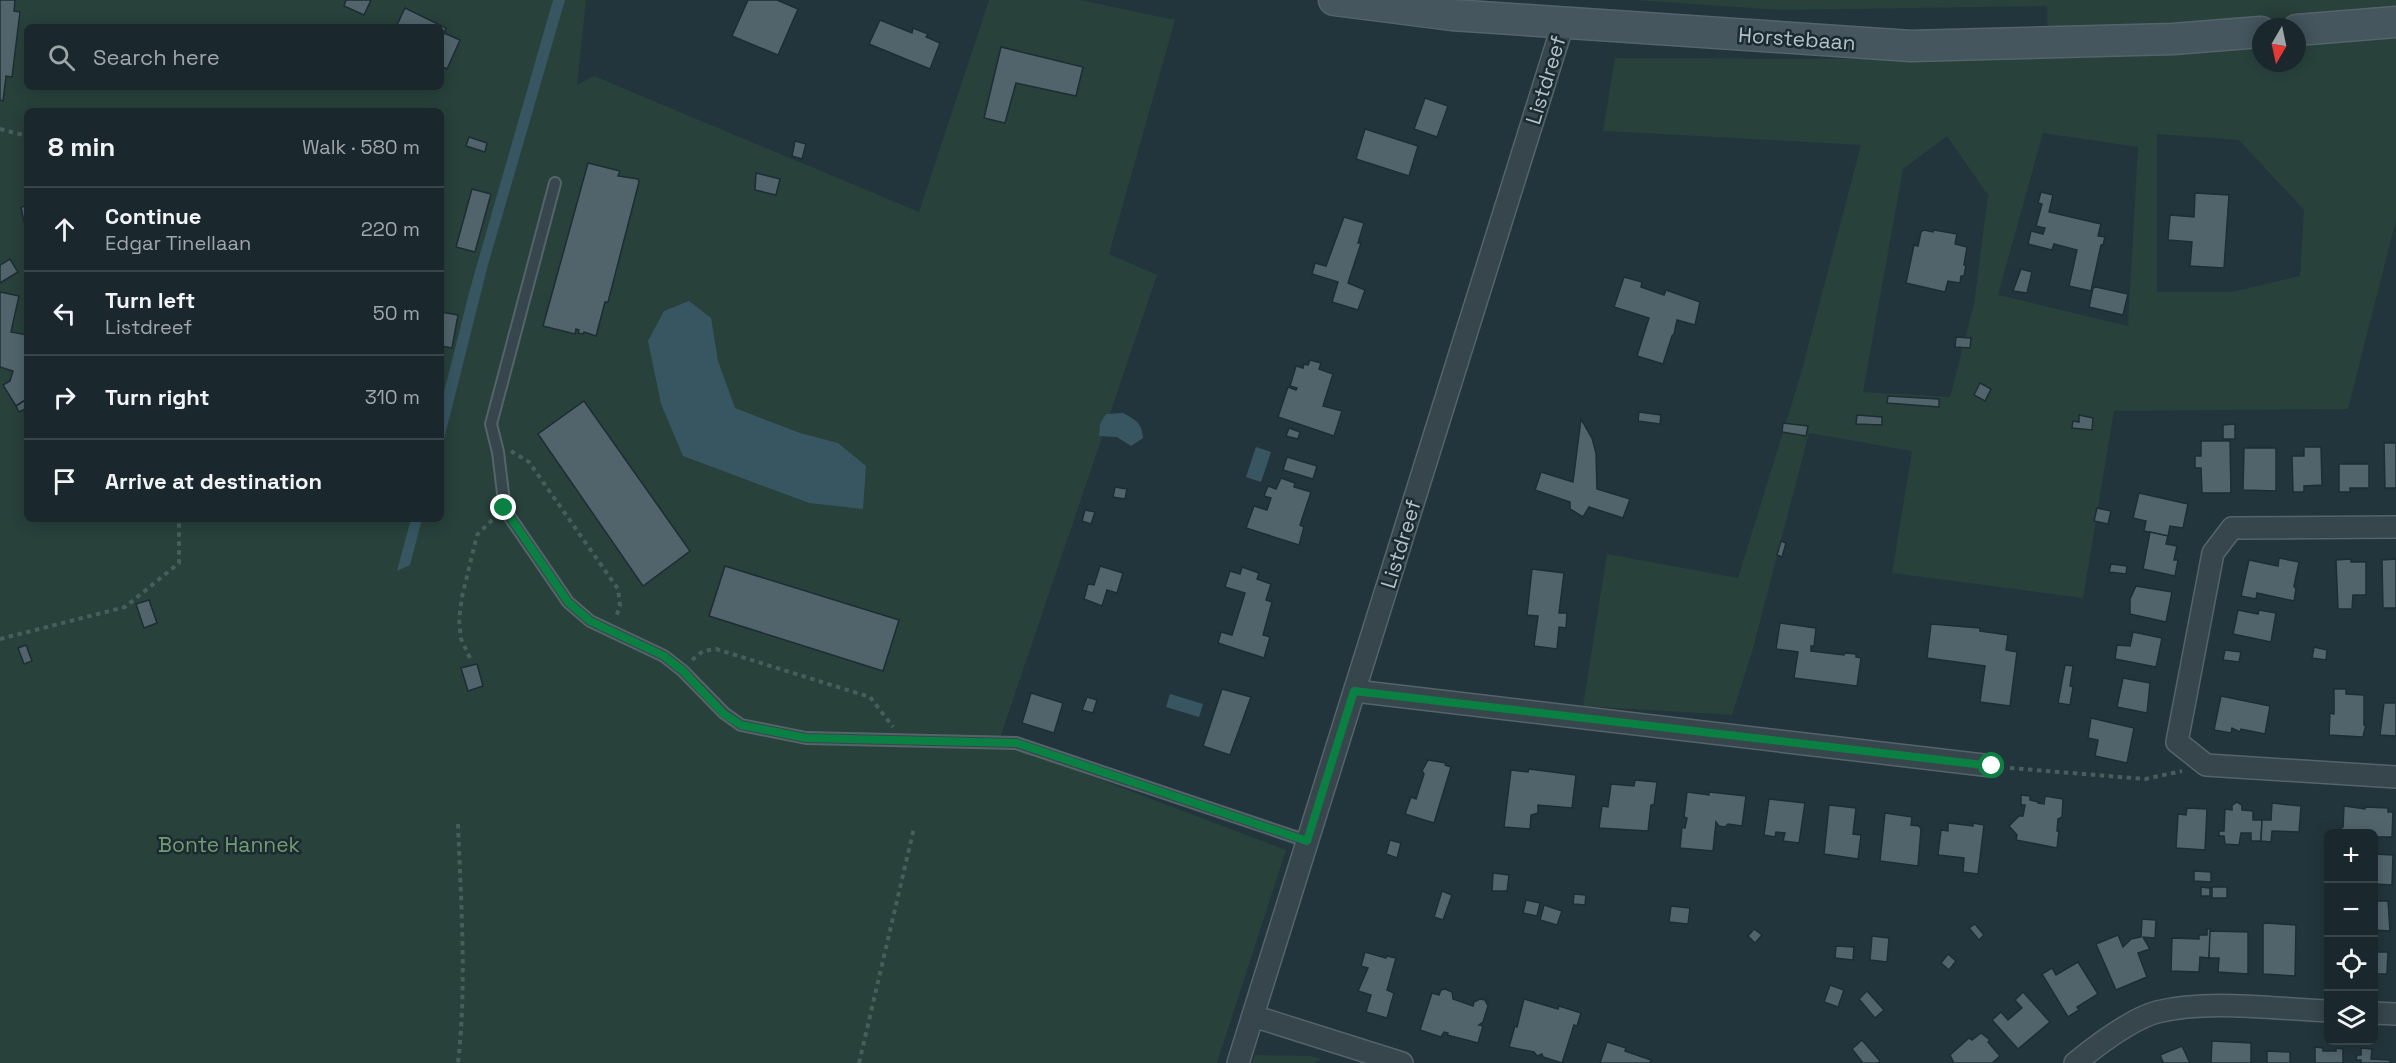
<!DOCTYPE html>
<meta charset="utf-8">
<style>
body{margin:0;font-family:"Space Grotesk",sans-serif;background:#233035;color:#f1f3f6}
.controls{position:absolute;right:18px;bottom:18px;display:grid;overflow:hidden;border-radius:9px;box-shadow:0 3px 15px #0003}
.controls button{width:54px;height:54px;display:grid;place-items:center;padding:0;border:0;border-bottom:2px solid #384449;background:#1a282d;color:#f1f3f6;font:30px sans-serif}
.compass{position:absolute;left:2252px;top:18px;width:54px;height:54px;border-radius:50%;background:#1a282d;box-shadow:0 3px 15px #0003;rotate:189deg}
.stop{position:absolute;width:18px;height:18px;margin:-14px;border:4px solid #0b8043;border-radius:50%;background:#fff}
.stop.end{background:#0b8043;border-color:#fff;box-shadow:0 2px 6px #0008}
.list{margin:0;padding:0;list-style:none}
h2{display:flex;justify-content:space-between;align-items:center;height:78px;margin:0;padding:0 24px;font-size:26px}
h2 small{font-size:20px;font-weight:400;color:#9fa6aa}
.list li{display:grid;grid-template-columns:39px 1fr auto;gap:18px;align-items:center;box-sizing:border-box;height:84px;padding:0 24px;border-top:2px solid #384449}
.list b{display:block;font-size:22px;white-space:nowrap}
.list p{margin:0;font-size:20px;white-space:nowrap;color:#9fa6aa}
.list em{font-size:20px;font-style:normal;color:#9fa6aa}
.icon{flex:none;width:33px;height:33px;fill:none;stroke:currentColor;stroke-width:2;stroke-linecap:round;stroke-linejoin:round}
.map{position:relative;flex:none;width:2396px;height:1063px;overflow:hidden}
.search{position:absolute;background:#1a282d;box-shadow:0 3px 15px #0003;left:24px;top:24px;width:420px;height:66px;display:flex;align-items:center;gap:15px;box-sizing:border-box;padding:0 21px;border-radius:9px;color:#9fa6aa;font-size:22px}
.panel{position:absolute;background:#1a282d;box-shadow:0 3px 15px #0003;left:24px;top:108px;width:420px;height:414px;border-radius:9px}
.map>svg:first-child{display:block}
.green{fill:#28413b;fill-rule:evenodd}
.water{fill:#375662}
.building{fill:#51646c;stroke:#1e2d33;stroke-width:1.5}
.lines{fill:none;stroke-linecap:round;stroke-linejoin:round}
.lane-casing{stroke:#55646a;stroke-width:14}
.street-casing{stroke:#55646a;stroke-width:24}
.secondary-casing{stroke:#55646a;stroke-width:33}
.path{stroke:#475e5a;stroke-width:4;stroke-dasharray:4.5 4.5;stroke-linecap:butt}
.lane{stroke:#37464c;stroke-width:10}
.street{stroke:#37464c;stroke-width:21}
.secondary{stroke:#45565f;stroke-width:30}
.route{stroke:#0b8043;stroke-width:8}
.labels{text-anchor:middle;stroke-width:5;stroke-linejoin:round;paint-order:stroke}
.street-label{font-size:21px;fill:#b3c1c8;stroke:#1c2b31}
.park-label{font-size:21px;fill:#739d71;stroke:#1c2b31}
</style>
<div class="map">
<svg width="2396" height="1063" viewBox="0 0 2396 1063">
<rect width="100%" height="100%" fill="#23353c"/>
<!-- green -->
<g class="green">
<path d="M0,0H586L577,85L594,76L919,212L989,0H1080L1175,20L1109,254L1157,275L999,741L1286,850L1217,1063H0ZM27,27H441V87H27ZM27,111H441V519H27Z"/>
<path d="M1633,0H2396V220L2348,409L2114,411L2083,598L1892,573L1912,451L1809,433L1752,652L1732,715L1583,706L1607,554L1738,578L1800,377L1861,145L1603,131L1615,58L2048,59L2047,6L1779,10ZM2261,27H2297V63H2261ZM2043,133L2138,147L2128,326L1998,295ZM2157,134L2239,140L2304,210L2300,276L2232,292H2157ZM1947,136L1988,195L1974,304L1950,397L1863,392L1903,169Z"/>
<path d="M1255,1055L1310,1056L1321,1059L1314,1063H1252Z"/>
</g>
<!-- water -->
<g class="water">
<path d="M553,0H565L488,265L441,451V404L470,289Z"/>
<path d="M689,301L711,318L718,361L735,408L800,433L838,443L866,466L863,509L809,503L683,456L661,404L648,341L664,311Z"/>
<path d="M1123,413C1136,420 1142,423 1143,438L1131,446L1117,437L1099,436L1100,424L1106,414Z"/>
<path d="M1256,447L1271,452L1261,482L1246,477Z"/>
<path d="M411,519H422L410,565L397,571Z"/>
<path d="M1170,694L1203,704L1199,717L1166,707Z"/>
</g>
<!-- building -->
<g class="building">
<path d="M0,0H15L14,11L20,12L12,77L6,76L3,101L0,100Z"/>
<path d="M346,0H371L364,15L344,6Z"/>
<path d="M748,0H777L798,9L778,55L732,36Z"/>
<path d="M405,8L446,28L444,33L460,40L447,69L441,66V27H396Z"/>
<path d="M880,20L912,33L913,28L928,34L926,37L940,43L930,69L869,44Z"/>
<path d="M1001,47L1083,67L1076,96L1016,83L1005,123L984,118Z"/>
<path d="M1425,98L1448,106L1437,137L1414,129Z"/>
<path d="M1365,129L1418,146L1409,176L1356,159Z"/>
<path d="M469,137L487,143L485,152L466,146Z"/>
<path d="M795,141L806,144L802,159L792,156Z"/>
<path d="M588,163L620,171L618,176L638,179L639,182L608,302H605L596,336L584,332L583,334L578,333L579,330L576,329L575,334L543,326Z"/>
<path d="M756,173L780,179L776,195L755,190Z"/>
<path d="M472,189L491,194L475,252L456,247Z"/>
<path d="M2041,192L2053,195L2049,212L2101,224L2098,236L2105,237L2103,245H2101L2091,291L2069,286L2077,250L2054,244L2052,250L2028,244L2031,231L2043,234L2045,228L2036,226L2042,204L2038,203Z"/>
<path d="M2195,193L2229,195L2224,268L2190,266L2192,242L2168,240L2170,215L2194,217Z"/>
<path d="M27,206V222H24L21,207Z"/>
<path d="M1344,217L1364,223L1358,243H1361L1348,283L1365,290L1358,310L1332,302L1338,282L1312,274L1315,263L1326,266Z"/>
<path d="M1924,230L1933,232L1934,230L1957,234L1955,244L1967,247L1964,265H1966L1964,276H1961L1960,283L1948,281L1945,292L1906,283L1914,245L1918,246L1921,232Z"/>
<path d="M10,259L18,272L0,283V265Z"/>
<path d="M2021,269L2032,272L2027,293L2013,291Z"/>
<path d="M1624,277L1642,282L1641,287L1664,295L1666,290L1700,302L1695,325L1677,320L1674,334L1672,336L1663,364L1637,356L1649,318L1614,307Z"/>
<path d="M2096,287L2128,294L2123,315L2089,307L2093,288Z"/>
<path d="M0,292L19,296L11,332L27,335V399L16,406L3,385L10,381L13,371L0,367Z"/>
<path d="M441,312L458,315L452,348L441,346Z"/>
<path d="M1956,337L1971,338L1970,348L1955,347Z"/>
<path d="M1310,360L1321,363L1319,369L1333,374L1323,406L1342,411L1334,436L1278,417L1288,387L1296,390L1297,388L1290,386L1296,366L1303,368L1304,364L1308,365Z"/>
<path d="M1980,383L1991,389L1985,401L1974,395Z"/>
<path d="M1888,396L1939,399V407L1887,403Z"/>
<path d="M27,399V408L19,412L16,406Z"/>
<path d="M584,401L690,551L643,586L538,434Z"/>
<path d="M1639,412L1661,415L1660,424L1638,421Z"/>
<path d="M1857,415L1882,417V425L1856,424Z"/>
<path d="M2079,415L2093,418L2092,430L2072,428L2073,421L2079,422Z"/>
<path d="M1581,419L1592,438L1596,453L1597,489L1630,499L1623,518L1589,507L1583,517L1570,509V502L1535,490L1541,472L1573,482Z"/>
<path d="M1783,423L1808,426L1806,436L1782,432Z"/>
<path d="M2235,424V439H2223V425Z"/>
<path d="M1289,428L1300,432L1298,439L1286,436Z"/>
<path d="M2201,441H2230L2231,493H2202L2201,468H2195V456H2201Z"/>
<path d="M2384,443H2396V488H2385Z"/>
<path d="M2304,447H2321L2322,485L2304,486V492H2293L2292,456H2304Z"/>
<path d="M2244,448H2276V491L2243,490Z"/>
<path d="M1287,457L1317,466L1313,479L1283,470Z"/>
<path d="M2339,464H2369V488H2350V492H2339Z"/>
<path d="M1281,478L1295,483L1294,487L1311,492L1300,525L1304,527L1299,545L1246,528L1254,506L1267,510L1271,498L1264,496L1268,486L1276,489Z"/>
<path d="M1115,487L1127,489L1125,499L1113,497Z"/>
<path d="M2139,493L2188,504L2183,528L2170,526L2168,536L2144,531L2146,521L2133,518Z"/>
<path d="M2097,508L2111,511L2108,524L2094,521Z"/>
<path d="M1085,510L1095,512L1091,524L1082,521Z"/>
<path d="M2150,532L2168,536L2166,544L2177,546L2174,560H2178L2175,576L2143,569Z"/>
<path d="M1781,541L1786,543L1782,557L1777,555Z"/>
<path d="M2279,558L2299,562L2294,586L2296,589L2294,601L2257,593L2256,599L2241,596L2249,560L2278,566Z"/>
<path d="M2351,559V562H2366V595H2353L2352,609H2338L2336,560Z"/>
<path d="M2396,559V608H2383L2382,560Z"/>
<path d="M2111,564L2127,566L2126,574L2109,572Z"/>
<path d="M725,566L899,620L883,671L709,616Z"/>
<path d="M1100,566L1123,573L1117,593L1107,590L1102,606L1084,599L1088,584L1094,585Z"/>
<path d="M1242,567L1259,573L1257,579L1271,584L1266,600L1272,602L1263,635L1270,637L1264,658L1218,643L1221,632L1232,635L1245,593L1225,587L1230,571L1240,574Z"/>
<path d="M1532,569L1564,573L1559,613H1567L1566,628L1559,627L1557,649L1534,646L1538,616L1527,615Z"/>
<path d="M2136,586L2172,592L2166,622L2130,614V599Z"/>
<path d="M149,600L157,623L144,628L136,604Z"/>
<path d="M2238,610L2258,614L2259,610L2276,613L2271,642L2233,634Z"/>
<path d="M1780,623L1816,628L1814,646H1811V651L1844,655L1845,653L1856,654V657L1861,658L1857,686L1794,678L1798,652L1776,649Z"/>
<path d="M1931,624L1980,628V631L2008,635L2006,650L2017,652L2010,706L1980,702L1985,666L1927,658Z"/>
<path d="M2133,632L2162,638L2156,667L2115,659L2117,645L2130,646Z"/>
<path d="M26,645L32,661L24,664L18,648Z"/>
<path d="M2314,647L2327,650L2326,660L2312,658Z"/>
<path d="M2225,650L2241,652L2239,662L2223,660Z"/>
<path d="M477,664L483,686L468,691L461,668Z"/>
<path d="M2065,665L2073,666L2070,686L2073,687L2070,705L2058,703Z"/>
<path d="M2123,678L2150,683L2147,713L2117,707Z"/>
<path d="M1222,689L1251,697L1230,755L1203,746Z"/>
<path d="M2334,689H2346V694L2364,695V725L2366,724L2363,737L2329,735L2330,713L2334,714Z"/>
<path d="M1031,693L1063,703L1054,733L1022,723Z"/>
<path d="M2221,696L2270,706L2265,734L2241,729L2240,732L2232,728L2231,733L2214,730Z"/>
<path d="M1087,697L1097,700L1093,713L1082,710Z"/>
<path d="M2384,703H2396V736L2380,735Z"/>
<path d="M2091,718L2134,728L2127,763L2095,756L2098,740L2088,738Z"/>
<path d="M1428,760L1446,763L1445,765L1451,767L1434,823L1405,814L1411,797L1416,799L1424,774L1422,771Z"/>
<path d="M1529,769L1576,775L1572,808L1538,805V813L1531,815L1530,829L1504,827L1511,770L1528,772Z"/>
<path d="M1635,780L1657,782L1654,805H1651L1648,831L1599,828L1602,806L1608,807L1611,784L1634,786Z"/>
<path d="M1687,792L1709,795V792L1746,796L1742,826L1728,824L1725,827L1719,826L1716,822L1713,851L1680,848L1682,827L1685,828L1687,818L1684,817Z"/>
<path d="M2021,795L2030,796V800L2039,802L2038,803L2044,804L2045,796L2063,799L2062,817L2058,819L2057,831H2059L2057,848L2016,840L2017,835L2009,826L2019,816H2023L2025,805H2021Z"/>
<path d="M1769,799L1805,803L1799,843L1783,841L1785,833L1776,832L1775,837L1764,835Z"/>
<path d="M2237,802L2242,805V810L2253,811V820H2262L2261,841H2251V833H2241L2239,845L2225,844L2224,836H2219V831H2224L2225,809L2232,810V805Z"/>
<path d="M2272,803L2301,806L2299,832L2272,831L2271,842L2261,841L2262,820H2271Z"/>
<path d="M1829,805L1856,808L1853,834L1861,835L1858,859L1824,854Z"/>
<path d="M2344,806L2365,809V807L2388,808V812H2393L2392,837H2374V834H2340V829L2343,827Z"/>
<path d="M2187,808L2207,809L2205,850L2176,848L2178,814L2186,815Z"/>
<path d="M1885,813L1912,817L1911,825L1919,826L1921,829L1918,866L1880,861Z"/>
<path d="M1948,823L1973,826V823L1984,825L1978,874L1963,872L1964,858L1938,855L1941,830L1948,831Z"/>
<path d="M1390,840L1401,843L1397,858L1386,854Z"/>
<path d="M2374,854L2393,855L2392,885L2374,884Z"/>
<path d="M2194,871L2211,872V882L2194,881Z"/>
<path d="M1493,873L1509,875L1507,891H1492Z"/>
<path d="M2201,887L2210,888V896H2201Z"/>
<rect x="2212" y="887" width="15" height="11"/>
<path d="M1442,891L1452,895L1443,920L1434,917Z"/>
<path d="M1574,894L1586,895L1585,905L1573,904Z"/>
<path d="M1526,900L1540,903L1537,916L1523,913Z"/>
<path d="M2374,901H2388L2390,931L2374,930Z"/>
<path d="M1544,905L1562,911L1557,925L1540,920Z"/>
<path d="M1671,906L1690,908L1688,924L1669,922Z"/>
<path d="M2142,919L2156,920L2155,938L2143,937L2150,949L2138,953L2147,977L2116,990L2096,944L2118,935L2123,947L2131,939L2141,937Z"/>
<path d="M2266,923L2296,925L2295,976L2263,974V924Z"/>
<path d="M1975,924L1984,935L1979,940L1969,928Z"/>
<path d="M1754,929L1762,935L1755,943L1748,936Z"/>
<path d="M2207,929H2211L2209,958L2200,957L2199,972L2171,971L2172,938L2199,939V935H2207Z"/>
<path d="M2210,931L2248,932V974L2218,972L2219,958H2209Z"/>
<path d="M1872,936L1889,938L1887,962L1870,960Z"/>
<path d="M1836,946L1854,947L1853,960L1835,958Z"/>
<path d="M2374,947V952H2388L2387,974H2374Z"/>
<path d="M1365,952L1386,958L1387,956L1396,958L1387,990L1394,993L1387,1018L1366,1012L1371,995L1358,991L1368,968L1361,966Z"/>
<path d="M1948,954L1956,961L1949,970L1941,963Z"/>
<path d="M2078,962L2098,994L2077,1007L2079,1010L2068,1017L2042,974L2052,968L2056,975Z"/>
<path d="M1830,985L1844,990L1838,1007L1824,1002Z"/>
<path d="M1445,989L1452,992L1453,999L1473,1006L1474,1002L1480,999L1485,1000L1488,1006L1483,1022L1479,1025L1483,1026L1478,1043L1447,1035L1448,1033L1444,1032L1441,1037L1420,1030L1432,993L1439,995L1441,990Z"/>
<path d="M1867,991L1884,1010L1875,1018L1859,999Z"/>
<path d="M2023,992L2050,1022L2018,1049L1992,1020L2001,1012L2008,1020L2022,1008L2015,1000Z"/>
<path d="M1524,999L1558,1009L1559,1006L1581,1013L1577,1026L1574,1025L1562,1063L1543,1057L1542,1054L1537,1056L1534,1052L1509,1047L1515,1026L1517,1027Z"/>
<path d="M1981,1033L1990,1040L1988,1042L2000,1056L1992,1063H1954L1950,1055L1969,1038L1972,1040Z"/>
<path d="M1862,1040L1880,1061L1878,1063H1863L1852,1049Z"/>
<path d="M2212,1041L2251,1043V1063H2211Z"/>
<path d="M1607,1042L1626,1048L1625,1051L1651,1060L1650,1063H1600Z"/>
<path d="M2182,1046L2190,1063H2161L2163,1062L2160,1055Z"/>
<path d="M2315,1047L2323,1048V1051H2336V1048L2343,1049V1063H2315Z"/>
<path d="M2361,1048L2372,1049L2371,1059L2390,1060V1063H2361V1060H2356L2357,1055H2361Z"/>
<path d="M2267,1051L2290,1052V1063H2267Z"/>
</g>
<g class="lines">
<defs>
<path id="lane" d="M555,183L491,424L498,452L505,510L568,602L590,621L664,656L683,671L724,713L741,725L806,738L1016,743L1307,841"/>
<g id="street">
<path d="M2396,527L2232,528L2213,553L2177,742L2206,765L2396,777"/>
<path d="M1355,691L1992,766"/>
<path d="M2374,1013L2396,1014"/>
<path d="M1253,1016L1402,1063"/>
<path d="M1238,1063L1563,24"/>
<path d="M2075,1063C2096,1046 2131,1019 2157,1012C2208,999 2276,1009 2328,1011"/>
</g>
<g id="secondary">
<path d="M1334,0L1452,15L1911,46L2173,39L2261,32"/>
<path d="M2297,30L2396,22"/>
</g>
</defs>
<!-- lane casing -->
<use href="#lane" class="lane-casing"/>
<!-- street casing -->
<use href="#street" class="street-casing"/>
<!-- secondary casing -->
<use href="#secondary" class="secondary-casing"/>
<!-- path -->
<g class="path">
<path d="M0,129L27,136"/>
<path d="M511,451L529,462L618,589L620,606L616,617"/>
<path d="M0,639L125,607L179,563V519"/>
<path d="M470,658L461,639L459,619L462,597L477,535L495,517"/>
<path d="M692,660L703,651L716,649L870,697L893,727"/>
<path d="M2010,768L2145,779L2182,771"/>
<path d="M458,824C461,904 467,984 458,1063"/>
<path d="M859,1063L914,828"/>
</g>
<!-- lane -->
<use href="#lane" class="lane"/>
<!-- street -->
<use href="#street" class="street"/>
<!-- secondary -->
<use href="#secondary" class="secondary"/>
</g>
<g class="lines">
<!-- route -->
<path class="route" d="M504,508L568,602L590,621L664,656L683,671L724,714L741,725L806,738L1017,743L1307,841L1354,691L1992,766"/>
</g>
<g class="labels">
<!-- street labels -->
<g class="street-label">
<text transform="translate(1797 39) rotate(4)" y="7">Horstebaan</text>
<text transform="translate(1546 80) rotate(-73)" y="7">Listdreef</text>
<text transform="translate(1401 544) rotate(-73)" y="7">Listdreef</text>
</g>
<!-- park labels -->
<g class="park-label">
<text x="229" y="852">Bonte Hannek</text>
</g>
</g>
</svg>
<div class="controls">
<button>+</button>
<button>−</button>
<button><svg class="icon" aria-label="locate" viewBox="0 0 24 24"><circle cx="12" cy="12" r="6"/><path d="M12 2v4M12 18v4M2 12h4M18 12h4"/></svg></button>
<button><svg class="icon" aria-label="layers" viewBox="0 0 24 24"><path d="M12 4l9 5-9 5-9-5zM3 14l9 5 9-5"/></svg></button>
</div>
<svg class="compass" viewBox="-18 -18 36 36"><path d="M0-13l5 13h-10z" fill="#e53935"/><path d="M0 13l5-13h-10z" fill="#9fa6aa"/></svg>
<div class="stop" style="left:1992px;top:766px"></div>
<div class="stop end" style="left:504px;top:508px"></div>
<div class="search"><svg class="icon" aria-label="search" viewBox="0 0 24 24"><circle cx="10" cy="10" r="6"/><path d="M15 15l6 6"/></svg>Search here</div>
<section class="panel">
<h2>8 min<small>Walk · 580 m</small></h2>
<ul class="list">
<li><svg class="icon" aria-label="ahead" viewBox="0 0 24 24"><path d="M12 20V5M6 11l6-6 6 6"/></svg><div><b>Continue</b><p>Edgar Tinellaan</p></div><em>220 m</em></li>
<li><svg class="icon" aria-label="left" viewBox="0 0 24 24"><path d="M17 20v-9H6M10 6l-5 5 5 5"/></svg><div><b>Turn left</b><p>Listdreef</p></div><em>50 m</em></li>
<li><svg class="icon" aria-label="right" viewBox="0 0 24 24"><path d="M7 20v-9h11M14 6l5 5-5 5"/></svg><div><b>Turn right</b></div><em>310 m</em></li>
<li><svg class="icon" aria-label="arrive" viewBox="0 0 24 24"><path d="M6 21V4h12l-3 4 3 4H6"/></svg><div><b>Arrive at destination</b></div></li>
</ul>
</section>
</div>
